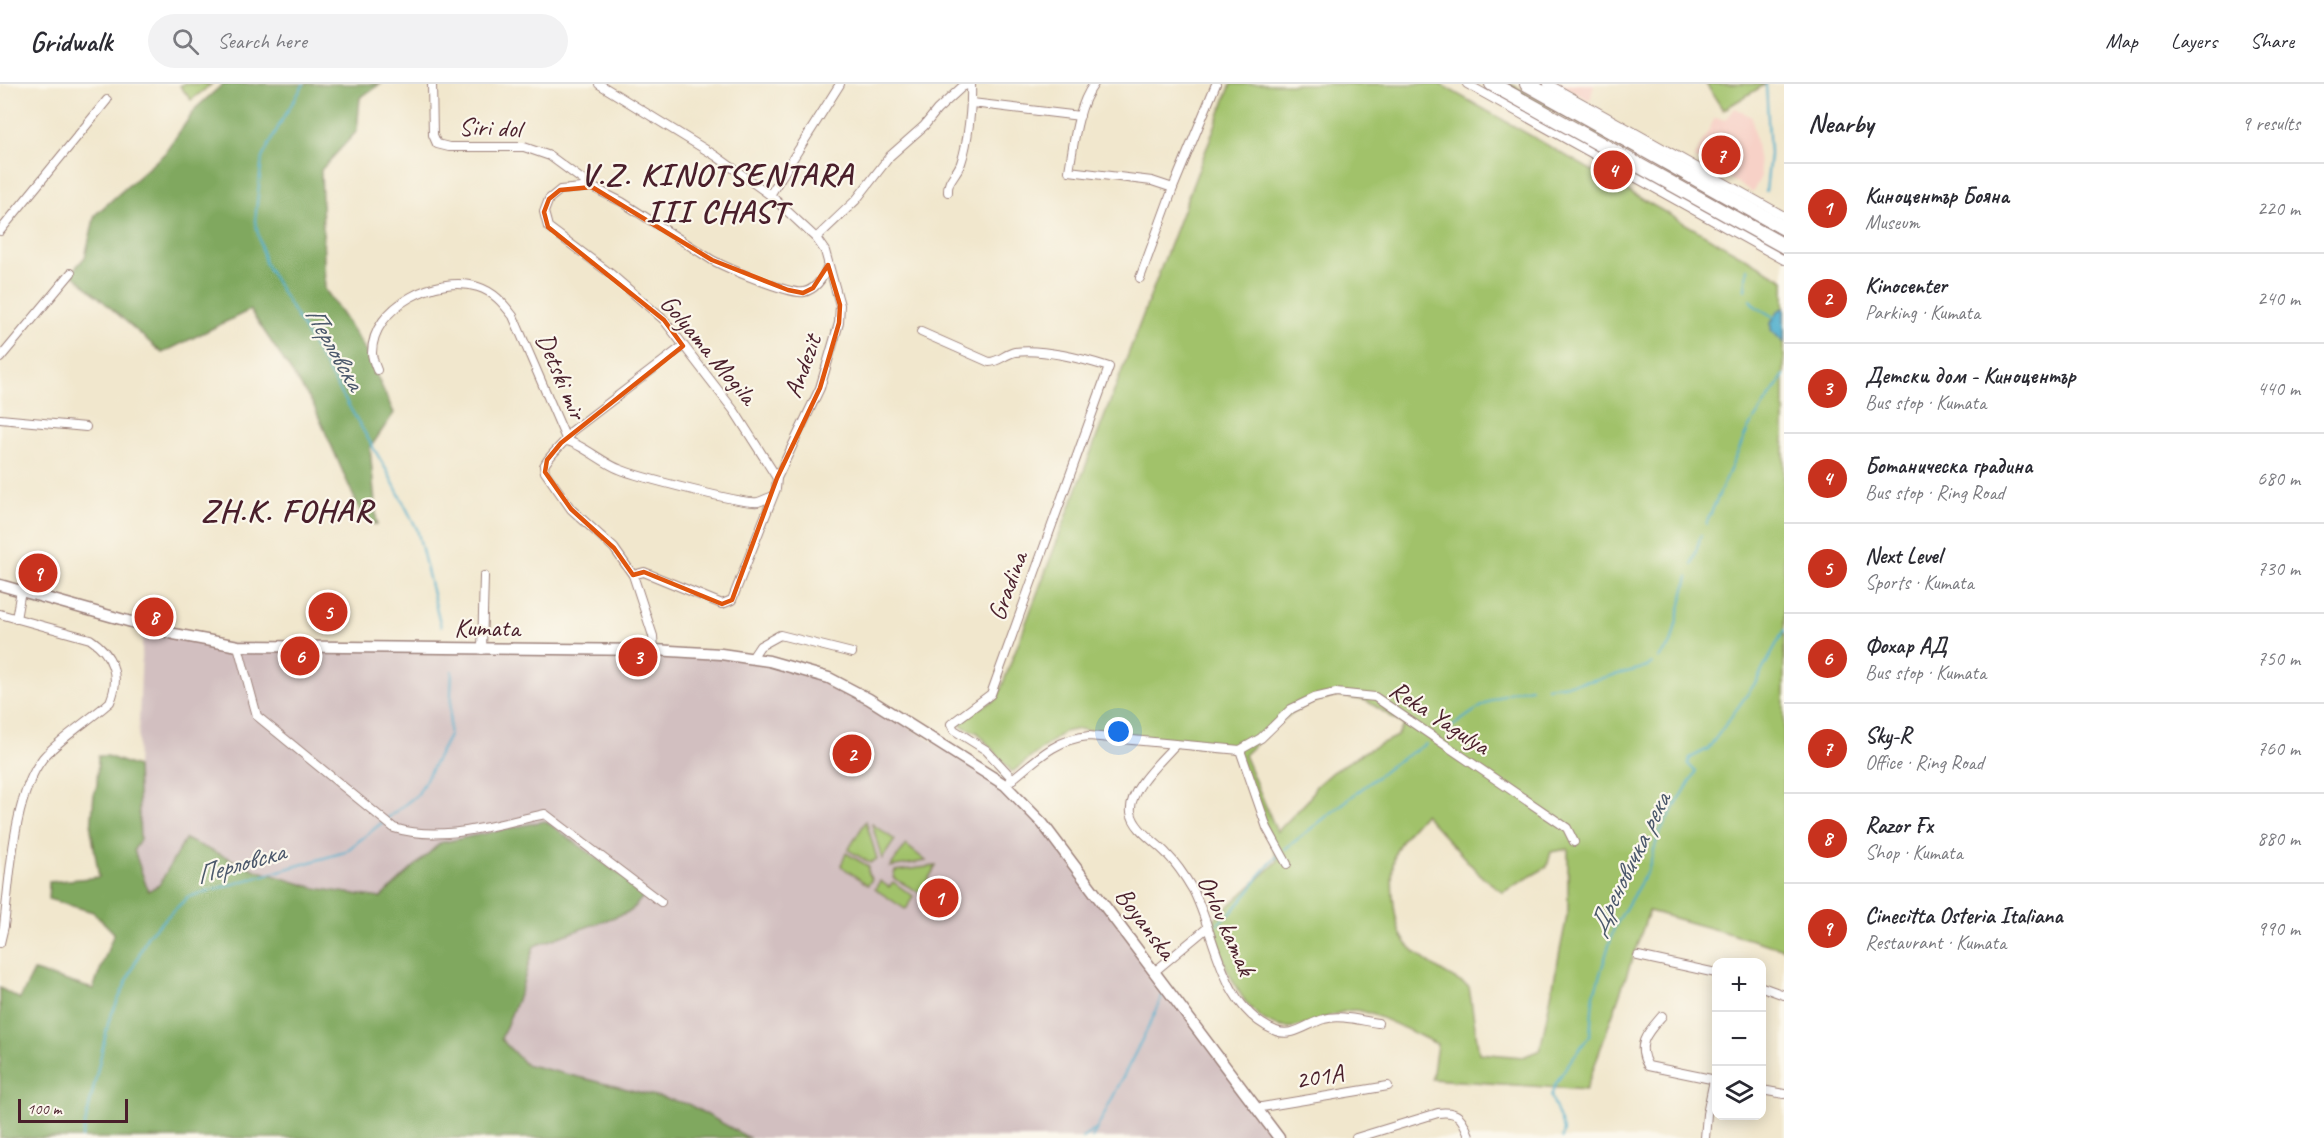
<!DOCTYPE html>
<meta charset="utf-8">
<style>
body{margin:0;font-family:Caveat,sans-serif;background:#f2f2f3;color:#2b2b33}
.controls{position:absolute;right:18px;bottom:18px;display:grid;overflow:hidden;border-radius:12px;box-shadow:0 3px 15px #0003}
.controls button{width:54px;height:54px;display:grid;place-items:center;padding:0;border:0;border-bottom:2px solid #e1e1e2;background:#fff;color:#2b2b33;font:30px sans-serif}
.scale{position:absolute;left:18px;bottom:15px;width:110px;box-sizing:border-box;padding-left:6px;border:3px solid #4a1f2b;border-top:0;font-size:16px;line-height:21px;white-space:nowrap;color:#4a1f2b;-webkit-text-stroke:4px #fbf7ec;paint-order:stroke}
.you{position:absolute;left:1119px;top:648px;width:21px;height:21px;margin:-15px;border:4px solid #fff;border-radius:50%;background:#1a73e8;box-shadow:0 0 0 9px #1a73e833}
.badge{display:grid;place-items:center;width:39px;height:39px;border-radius:50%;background:#c8321e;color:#fff;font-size:20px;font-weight:700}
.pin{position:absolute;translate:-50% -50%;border:3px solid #fff;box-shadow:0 2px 6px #0006}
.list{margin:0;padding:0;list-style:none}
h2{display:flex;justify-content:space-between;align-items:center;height:78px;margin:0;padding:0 24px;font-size:26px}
h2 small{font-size:20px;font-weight:400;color:#7c7c81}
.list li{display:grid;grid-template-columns:39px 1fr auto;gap:18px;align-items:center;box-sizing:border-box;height:90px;padding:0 24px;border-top:2px solid #e1e1e2}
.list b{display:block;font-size:22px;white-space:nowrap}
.list p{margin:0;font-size:20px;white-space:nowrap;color:#7c7c81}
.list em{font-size:20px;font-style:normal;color:#7c7c81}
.icon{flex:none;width:33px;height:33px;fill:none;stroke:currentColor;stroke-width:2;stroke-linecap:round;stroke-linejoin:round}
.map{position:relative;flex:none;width:1784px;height:1054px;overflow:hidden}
header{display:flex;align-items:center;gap:36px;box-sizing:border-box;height:84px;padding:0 30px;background:#fff;border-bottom:2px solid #e1e1e2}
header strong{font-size:28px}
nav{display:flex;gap:33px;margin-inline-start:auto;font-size:21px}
.search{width:420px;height:54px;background:#f2f2f3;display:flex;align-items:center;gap:15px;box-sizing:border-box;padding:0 21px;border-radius:33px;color:#7c7c81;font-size:22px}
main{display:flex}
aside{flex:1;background:#fff}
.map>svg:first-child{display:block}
.built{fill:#f7d1c7}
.industrial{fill:#d2bfc0}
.green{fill:#a1c26a;stroke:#76704a;stroke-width:1.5;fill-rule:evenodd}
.forest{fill:#80a85e;stroke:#656444;stroke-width:1.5}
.water{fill:#4dadcc;stroke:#4c667c;stroke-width:1.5}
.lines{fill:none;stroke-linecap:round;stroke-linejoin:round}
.stream{stroke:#4dadcc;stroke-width:2}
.street-casing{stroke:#9e837c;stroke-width:10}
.secondary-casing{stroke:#9e837c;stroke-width:13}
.highway-casing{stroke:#9e837c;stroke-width:16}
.street{stroke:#fff;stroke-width:8}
.secondary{stroke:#fff;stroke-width:10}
.highway{stroke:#fff;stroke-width:14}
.marked{fill:none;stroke:#e0560e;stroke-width:4.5;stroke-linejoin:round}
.labels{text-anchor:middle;stroke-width:4.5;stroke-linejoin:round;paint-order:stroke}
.street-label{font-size:26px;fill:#4a1f2b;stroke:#fbf7ec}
.water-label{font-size:27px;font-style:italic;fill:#4b586b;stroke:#fbf7ec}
.district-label{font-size:32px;font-weight:bold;letter-spacing:1.5px;fill:#4a1f2b;stroke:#fbf7ec}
</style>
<header>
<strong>Gridwalk</strong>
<div class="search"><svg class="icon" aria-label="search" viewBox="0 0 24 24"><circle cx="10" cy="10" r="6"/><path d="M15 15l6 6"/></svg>Search here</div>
<nav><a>Map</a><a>Layers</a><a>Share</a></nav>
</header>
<main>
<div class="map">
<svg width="1784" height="1054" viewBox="0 0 1784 1054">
<rect width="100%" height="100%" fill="#fbf7ec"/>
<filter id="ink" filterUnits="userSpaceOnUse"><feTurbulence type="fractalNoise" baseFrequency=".0167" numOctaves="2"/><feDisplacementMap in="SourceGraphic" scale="12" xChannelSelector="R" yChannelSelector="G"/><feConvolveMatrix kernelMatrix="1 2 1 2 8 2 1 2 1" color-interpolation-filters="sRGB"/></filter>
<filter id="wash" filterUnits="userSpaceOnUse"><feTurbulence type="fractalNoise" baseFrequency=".008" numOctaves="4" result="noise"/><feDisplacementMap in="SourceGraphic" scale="24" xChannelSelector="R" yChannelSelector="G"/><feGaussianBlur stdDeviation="1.35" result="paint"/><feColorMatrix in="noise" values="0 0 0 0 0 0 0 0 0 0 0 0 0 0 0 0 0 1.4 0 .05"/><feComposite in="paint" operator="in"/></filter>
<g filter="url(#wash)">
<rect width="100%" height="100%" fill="#f1e7cd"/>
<!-- built -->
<g class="built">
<path d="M1561,0H1594L1590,17Z"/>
<path d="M1735,24L1752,33L1761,92L1753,108L1694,74L1715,34L1726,36Z"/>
</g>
<!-- industrial -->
<path class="industrial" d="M143,542L210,559L721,570L829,594L1005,701L1043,740L1279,1054H749L688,1020L525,980L501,954L521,906L534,862L631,827L441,759L380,814L315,804L256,786L185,755L159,801L147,807L134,766L140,755L137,683Z"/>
<!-- green -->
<g class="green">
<path d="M183,0H212L191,16L180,2Z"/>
<path d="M1231,0H1440L1784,196V865L1649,827L1586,1006L1432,995L1437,960C1421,953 1367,924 1353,926C1334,927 1315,941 1296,943C1245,950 1223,876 1210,839L1278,777L1236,665L1149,656L1079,645L1064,648L1012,688L978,649L961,642L962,633L997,615ZM1342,612L1367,617L1404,641L1397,652L1366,667L1332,688L1315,703L1309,715L1277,748L1244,671C1275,643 1298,614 1342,612ZM1424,730L1482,793L1503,808L1547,783L1551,768L1568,765V827L1540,966L1523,973L1479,969L1469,903C1448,891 1425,879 1408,861C1392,845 1389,788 1396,767C1401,754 1415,741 1424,730Z"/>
<path d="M1505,0H1510L1784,153V155Z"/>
<path d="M1706,0H1766L1723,26Z"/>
<path d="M866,737L877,775L870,779L848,766Z"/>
<path d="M872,740L895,756L882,775Z"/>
<path d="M906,761L926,777L890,783Z"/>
<path d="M846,769L868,782V790L872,795L868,801L841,782Z"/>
<path d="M936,782L920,809L893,794L895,787Z"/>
<path d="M880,797L889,803L893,798L913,812L907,824L905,825L875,805Z"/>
</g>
<!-- forest -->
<g class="forest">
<path d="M223,0H380L360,14L357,47L321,86L325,205L362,260L394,329L370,364L377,441L367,437L361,429L313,320L250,226L162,269L71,189L85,173L95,131L165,69L196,24Z"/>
<path d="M98,672H107L137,683L140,755L134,766L148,807L159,801L185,755L256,786L315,804L380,814L440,759L545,737L646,809L631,827L534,862L521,906L501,955L525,980L688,1020L749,1054H0V904L20,915L34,887L93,905L114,849L93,828L48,815L49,798L99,793L91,745L94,710L97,701Z"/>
</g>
<!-- water -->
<path class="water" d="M1784,224V259L1771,246V239L1779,226Z"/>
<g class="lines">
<!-- stream -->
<g class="stream">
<path d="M304,0L282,36L262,74L255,137L265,179L387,387L417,445L441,543"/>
<path d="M1766,107L1770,70L1766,0"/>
<path d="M1745,206L1747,184"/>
<path d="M1750,216L1755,222L1777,235"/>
<path d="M1706,440L1748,345L1784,291"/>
<path d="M1692,480L1701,451"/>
<path d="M1658,575L1671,560L1688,493"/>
<path d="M1547,603L1590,597L1647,583L1652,579"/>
<path d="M1447,646C1473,628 1498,607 1531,604"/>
<path d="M1285,765L1396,678L1426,660"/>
<path d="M1217,840L1230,830L1251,805L1259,792L1278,771"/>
<path d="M82,1054L109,936L148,851L188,813L345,768L418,710L449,652L452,587"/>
<path d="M1082,1054L1094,1046"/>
<path d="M1092,1054L1152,936L1163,909"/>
<path d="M1562,1054L1564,1046L1551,1012L1555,1001L1566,983L1590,951L1593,914L1614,844L1648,786L1659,749L1696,688L1688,680L1690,674L1708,665L1756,598L1784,546"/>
</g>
</g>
</g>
<g filter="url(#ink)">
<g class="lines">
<defs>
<g id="street">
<path d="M432,0L433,51L437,60L449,63H524L550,72L592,103L622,118L712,176C727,184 790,211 804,208C817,205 824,192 828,181"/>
<path d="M599,0L716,72L770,111L816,154L825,167L840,221L839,239L820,304L777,394"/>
<path d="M1094,0C1077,23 1074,59 1069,87L1152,97L1173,104"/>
<path d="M1467,0L1784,176"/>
<path d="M1548,0L1784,132"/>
<path d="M972,19L1080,32"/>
<path d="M592,103L560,106L549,115L544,128L548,143L611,190L664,236L735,328L777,394L776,405L732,516L722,520L644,488L633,491"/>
<path d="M948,108C947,96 957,90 961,79C968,59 972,22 971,0"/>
<path d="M770,111L840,0"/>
<path d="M0,147L107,16"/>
<path d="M816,154L856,116L890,72L924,42L937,26L962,3L969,0"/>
<path d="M1140,194L1173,104L1216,0"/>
<path d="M921,248L989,278C999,278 1005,270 1015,268C1041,264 1084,275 1109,283L991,610L951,640L954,646L986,666L1013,695"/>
<path d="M0,274L71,189"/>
<path d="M377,286C375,281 372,274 372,269C372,222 438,190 478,203C494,208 503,219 513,232L567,357"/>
<path d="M0,335L86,343"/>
<path d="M567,357C580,359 603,379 619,385C635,392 746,421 758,418C762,417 767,414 771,413"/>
<path d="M0,530L90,555C113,570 121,593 110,618C92,634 57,657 43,674C13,712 10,794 4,842L0,859"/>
<path d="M16,535L21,506"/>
<path d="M238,562L257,632L394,744C443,759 496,740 545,730L661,818"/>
<path d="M482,566L484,492"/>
<path d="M654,566L653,552L633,491L614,464L571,425L545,388L544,382C551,368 565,360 572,347L683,262"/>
<path d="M752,574L760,562L780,551L852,569"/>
<path d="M1175,661C1162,676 1128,706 1131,728C1134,746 1155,757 1166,769C1176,779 1186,794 1193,806C1217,853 1220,924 1276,947C1293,954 1308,939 1324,935C1340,930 1362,937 1378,939"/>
<path d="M1240,666L1267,744L1287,780"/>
<path d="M1010,697C1035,677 1055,655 1089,652L1240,666L1261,654L1291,625L1314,614L1336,609L1375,613L1567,744L1574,758"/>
<path d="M1638,872L1716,889"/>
<path d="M1154,888L1207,844"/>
<path d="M1762,903L1784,911"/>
<path d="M1662,932C1648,948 1635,960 1648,982L1716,996"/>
<path d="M1762,1006L1784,1010"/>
<path d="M1256,1024L1388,1002"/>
<path d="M1356,1054L1438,1029C1460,1026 1463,1036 1470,1054"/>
<path d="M1705,1054L1707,1030L1714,996"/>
</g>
<path id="secondary" d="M0,501L174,550L238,562L654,566L721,570L769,577L829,594L869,615L1005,701L1043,740L1279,1054"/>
<g id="highway">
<path d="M1492,0L1784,162"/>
<path d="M1527,0L1784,144"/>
</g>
</defs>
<!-- street casing -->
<use href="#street" class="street-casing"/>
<!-- secondary casing -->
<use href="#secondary" class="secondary-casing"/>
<!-- highway casing -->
<use href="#highway" class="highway-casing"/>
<!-- street -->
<use href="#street" class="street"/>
<!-- secondary -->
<use href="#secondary" class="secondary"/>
<!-- highway -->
<use href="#highway" class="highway"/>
</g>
</g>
<!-- marked area -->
<path class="marked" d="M592,103L712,176L788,206L803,209L813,204L828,181L840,221L839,239L820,304L777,394L732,516L722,520L644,488L633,491L614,464L571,425L545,388L547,376L561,359L683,262L664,236L548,143L544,128L549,115L560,106Z"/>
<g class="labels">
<!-- street labels -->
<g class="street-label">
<text transform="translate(490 43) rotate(2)" y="9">Siri dol</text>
<text transform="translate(709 265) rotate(50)" y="9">Golyama Mogila</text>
<text transform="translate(802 282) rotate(-70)" y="9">Andezit</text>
<text transform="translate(562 292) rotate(67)" y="9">Detski mir</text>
<text transform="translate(1007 502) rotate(-70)" y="9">Gradina</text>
<text x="487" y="552">Kumata</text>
<text transform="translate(1440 633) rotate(33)" y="9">Reka Yagulya</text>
<text transform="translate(1146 839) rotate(53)" y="9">Boyanska</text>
<text transform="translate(1227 841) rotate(66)" y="9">Orlov kamak</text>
<text transform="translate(1319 992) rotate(-9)" y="9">201А</text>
</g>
<!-- water labels -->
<g class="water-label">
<text transform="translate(335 264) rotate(60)" y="9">Перловска</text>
<text transform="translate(240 779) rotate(-16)" y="9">Перловска</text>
<text transform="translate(1629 780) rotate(-64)" y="9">Дреновичка река</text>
</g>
<!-- district labels -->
<g class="district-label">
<text x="717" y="101">V.Z. KINOTSENTARA<tspan x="717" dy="37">III CHAST</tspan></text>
<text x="287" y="437">ZH.K. FOHAR</text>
</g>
</g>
</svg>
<div class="controls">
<button>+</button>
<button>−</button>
<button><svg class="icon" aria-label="layers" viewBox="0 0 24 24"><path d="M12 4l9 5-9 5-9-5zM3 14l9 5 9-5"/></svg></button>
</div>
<div class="scale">100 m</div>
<div class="you"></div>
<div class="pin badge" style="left:939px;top:814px">1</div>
<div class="pin badge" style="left:852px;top:670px">2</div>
<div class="pin badge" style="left:638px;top:573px">3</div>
<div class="pin badge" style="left:1613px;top:86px">4</div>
<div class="pin badge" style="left:328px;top:528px">5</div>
<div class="pin badge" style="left:300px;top:572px">6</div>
<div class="pin badge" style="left:1721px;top:71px">7</div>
<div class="pin badge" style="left:154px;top:533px">8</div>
<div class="pin badge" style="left:38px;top:489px">9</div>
</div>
<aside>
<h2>Nearby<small>9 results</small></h2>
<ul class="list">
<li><span class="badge">1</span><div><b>Киноцентър Бояна</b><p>Museum</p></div><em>220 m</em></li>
<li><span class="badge">2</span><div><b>Kinocenter</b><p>Parking · Kumata</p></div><em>240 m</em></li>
<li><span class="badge">3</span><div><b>Детски дом - Киноцентър</b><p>Bus stop · Kumata</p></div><em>440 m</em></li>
<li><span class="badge">4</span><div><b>Ботаническа градина</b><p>Bus stop · Ring Road</p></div><em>680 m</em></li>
<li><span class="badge">5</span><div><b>Next Level</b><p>Sports · Kumata</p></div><em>730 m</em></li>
<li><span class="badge">6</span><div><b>Фохар АД</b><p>Bus stop · Kumata</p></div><em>750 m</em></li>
<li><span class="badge">7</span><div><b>Sky-R</b><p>Office · Ring Road</p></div><em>760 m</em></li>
<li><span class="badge">8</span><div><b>Razor Fx</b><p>Shop · Kumata</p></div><em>880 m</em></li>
<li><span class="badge">9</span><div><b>Cinecitta Osteria Italiana</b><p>Restaurant · Kumata</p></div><em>990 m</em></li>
</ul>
</aside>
</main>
